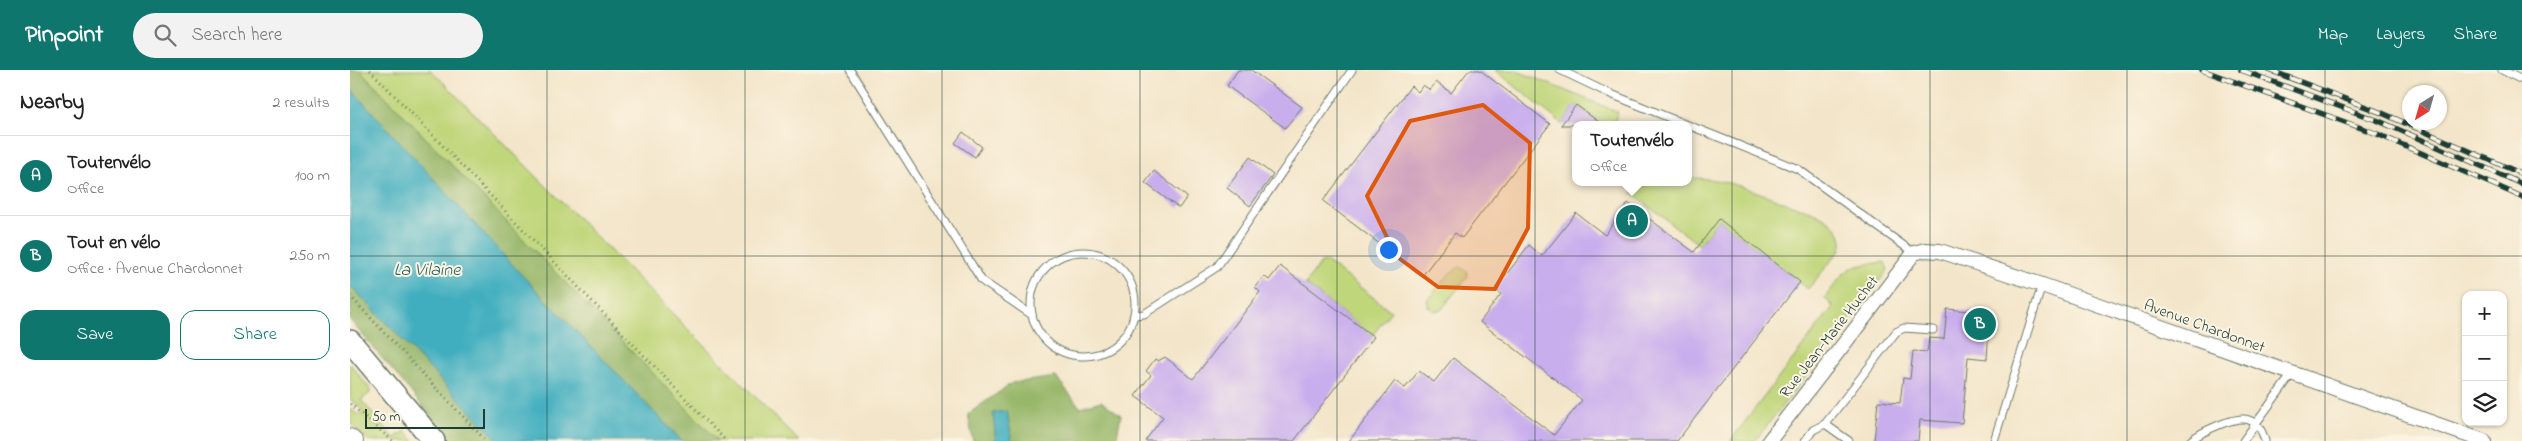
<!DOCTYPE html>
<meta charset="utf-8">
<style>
body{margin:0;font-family:"Indie Flower",sans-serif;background:#f2f2f2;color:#222}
.controls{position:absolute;right:15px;bottom:15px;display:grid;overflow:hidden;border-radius:10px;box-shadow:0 1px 4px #0004}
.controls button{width:45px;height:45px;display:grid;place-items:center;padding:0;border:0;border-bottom:1px solid #e0e0e0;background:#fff;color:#222;font:25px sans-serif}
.compass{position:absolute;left:2052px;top:15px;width:45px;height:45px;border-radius:50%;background:#fff;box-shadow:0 1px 4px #0004;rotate:217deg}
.scale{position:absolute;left:15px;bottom:12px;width:120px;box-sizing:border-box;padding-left:5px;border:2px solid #1f3d34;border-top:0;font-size:14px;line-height:18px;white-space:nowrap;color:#1f3d34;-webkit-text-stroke:4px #fcf5e5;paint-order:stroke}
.you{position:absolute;left:1038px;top:179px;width:18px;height:18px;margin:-12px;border:4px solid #fff;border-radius:50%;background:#1a73e8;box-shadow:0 0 0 8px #1a73e833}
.badge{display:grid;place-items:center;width:32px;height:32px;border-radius:50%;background:#0f766e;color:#fff;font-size:16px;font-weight:700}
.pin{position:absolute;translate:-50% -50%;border:2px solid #fff;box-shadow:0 1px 5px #0006}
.popup{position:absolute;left:1222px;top:51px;width:120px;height:65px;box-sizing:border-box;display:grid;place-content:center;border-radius:10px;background:#fff;filter:drop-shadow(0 1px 4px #0005);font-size:16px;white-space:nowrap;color:#767676}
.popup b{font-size:19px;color:#222}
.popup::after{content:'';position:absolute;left:50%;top:100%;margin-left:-10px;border:10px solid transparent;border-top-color:#fff}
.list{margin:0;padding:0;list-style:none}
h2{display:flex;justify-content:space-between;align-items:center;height:65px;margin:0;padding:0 20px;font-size:21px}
h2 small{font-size:16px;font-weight:400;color:#767676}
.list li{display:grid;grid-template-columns:32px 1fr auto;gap:15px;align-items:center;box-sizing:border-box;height:80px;padding:0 20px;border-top:1px solid #e0e0e0}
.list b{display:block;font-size:19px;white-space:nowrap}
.list p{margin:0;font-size:16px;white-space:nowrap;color:#767676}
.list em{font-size:16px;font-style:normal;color:#767676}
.actions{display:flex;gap:10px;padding:15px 20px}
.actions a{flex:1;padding:11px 0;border:1px solid #0f766e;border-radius:15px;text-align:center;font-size:18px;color:#0f766e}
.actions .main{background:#0f766e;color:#fff}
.icon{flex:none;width:28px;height:28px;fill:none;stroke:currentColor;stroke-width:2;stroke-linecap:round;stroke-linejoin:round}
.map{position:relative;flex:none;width:2172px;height:371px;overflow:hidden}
header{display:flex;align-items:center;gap:30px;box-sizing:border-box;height:70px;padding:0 25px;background:#0f766e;color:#fff}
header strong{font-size:24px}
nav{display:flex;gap:28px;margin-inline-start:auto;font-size:18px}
.search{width:350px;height:45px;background:#f2f2f2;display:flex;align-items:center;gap:12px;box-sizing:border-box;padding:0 18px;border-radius:28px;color:#767676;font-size:19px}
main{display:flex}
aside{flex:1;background:#fff}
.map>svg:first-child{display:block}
.green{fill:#c0d67a;stroke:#708a57}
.forest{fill:#98b76a;stroke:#5c7a4f}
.water{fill:#41aebf;stroke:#30767a}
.building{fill:#c9aeed}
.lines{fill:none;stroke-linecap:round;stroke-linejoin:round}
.lane-casing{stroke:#697868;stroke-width:9}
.street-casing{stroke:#697868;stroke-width:16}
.primary-casing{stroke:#697868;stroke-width:24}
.path{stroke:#697868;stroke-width:3;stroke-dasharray:1 4;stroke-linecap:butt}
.lane{stroke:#fff;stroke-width:7}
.street{stroke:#fff;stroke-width:14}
.primary{stroke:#fff;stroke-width:21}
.rail-casing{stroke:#1f3d34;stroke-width:5.5}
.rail{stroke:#fcf5e5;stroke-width:4;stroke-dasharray:11;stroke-linecap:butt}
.marked{fill:#de580e;fill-opacity:0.2;stroke:#de580e;stroke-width:4;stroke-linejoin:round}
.grid{fill:none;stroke:#1f3d34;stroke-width:1;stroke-opacity:0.55}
.labels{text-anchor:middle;stroke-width:4;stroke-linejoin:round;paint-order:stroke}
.street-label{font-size:16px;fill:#1f3d34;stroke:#fcf5e5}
.water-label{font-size:18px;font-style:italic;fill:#295f5e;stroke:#fcf5e5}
</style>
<header>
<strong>Pinpoint</strong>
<div class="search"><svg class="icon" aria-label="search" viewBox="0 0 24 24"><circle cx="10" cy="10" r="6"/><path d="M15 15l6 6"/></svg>Search here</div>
<nav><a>Map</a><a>Layers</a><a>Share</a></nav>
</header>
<main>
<aside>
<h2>Nearby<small>2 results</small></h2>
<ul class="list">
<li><span class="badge">A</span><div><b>Toutenvélo</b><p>Office</p></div><em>100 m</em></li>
<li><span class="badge">B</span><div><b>Tout en vélo</b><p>Office · Avenue Chardonnet</p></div><em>250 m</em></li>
</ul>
<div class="actions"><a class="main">Save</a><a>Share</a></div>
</aside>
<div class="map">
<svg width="2172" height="371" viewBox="0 0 2172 371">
<rect width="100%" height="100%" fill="#fcf5e5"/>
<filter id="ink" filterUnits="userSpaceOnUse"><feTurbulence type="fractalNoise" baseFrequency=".02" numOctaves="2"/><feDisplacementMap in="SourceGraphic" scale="10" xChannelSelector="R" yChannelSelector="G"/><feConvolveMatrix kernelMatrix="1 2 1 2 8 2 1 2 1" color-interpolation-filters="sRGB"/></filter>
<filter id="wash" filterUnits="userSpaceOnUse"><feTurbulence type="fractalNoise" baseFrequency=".0096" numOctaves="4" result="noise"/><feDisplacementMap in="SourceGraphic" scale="20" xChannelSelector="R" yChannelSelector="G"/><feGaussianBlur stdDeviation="1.12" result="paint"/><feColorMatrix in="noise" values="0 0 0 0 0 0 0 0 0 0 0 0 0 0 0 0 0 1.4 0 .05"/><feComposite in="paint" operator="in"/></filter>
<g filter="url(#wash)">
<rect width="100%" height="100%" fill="#f3e5c9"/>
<!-- green -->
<g class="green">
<path d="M10,0H81L449,371H368Z"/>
<path d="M1145,0H1165L1268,42L1265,50L1261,55H1243L1246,50L1226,35L1212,54Z"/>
<path d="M1338,108C1373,107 1407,122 1439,134C1449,138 1461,140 1471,146C1483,152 1496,165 1491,179L1458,219L1369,149L1349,175L1282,123L1286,117L1306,112H1338Z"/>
<path d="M977,192L1041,241L1022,266L955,214L971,193Z"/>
<path d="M1535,192L1538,200L1405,371H1380L1483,237L1475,228C1499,196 1494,197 1535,192Z"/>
<path d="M1110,197L1117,201L1118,206L1091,240L1084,241L1078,236L1077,230L1101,202Z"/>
<path d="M0,294L20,319V323L11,330L44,368L56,361L64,371H19L0,353V339L8,345L13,340L0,329Z"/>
</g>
<!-- forest -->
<g class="forest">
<path d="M0,0H10L368,371H332L168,201L0,18Z"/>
<path d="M0,215L149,371H102L0,250Z"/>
<path d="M706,307L730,337L751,331L771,345L766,371H662L657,341L643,343L646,371H623L618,344L662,313Z"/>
</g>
<!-- water -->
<g class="water">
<path d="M0,18L168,201L332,371H149L0,215Z"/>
<path d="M657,341L662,371H646L643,343Z"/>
</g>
<g id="blocks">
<!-- building -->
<g class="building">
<path d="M888,0H901L952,37L935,58L877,16Z"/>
<path d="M1119,0H1130L1200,54L1112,168L1105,163L1072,206L973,131L1061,16L1068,22L1073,15L1080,20L1086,12L1101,23Z"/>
<path d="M1226,35L1253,55H1211Z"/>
<path d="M613,62L632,77L625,87L605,73Z"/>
<path d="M900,87L923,105L900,136L877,118Z"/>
<path d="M804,101L837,127L829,138L795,113Z"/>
<path d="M1278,133L1344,182L1369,149L1450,212L1327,371H999L1045,311L1055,318L1069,301L1084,312L1103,288L1204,365L1232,330L1130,252L1151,224L1145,219L1179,175L1192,186L1226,143L1255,165Z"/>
<path d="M930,196L1024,267L944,371H795L813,347L785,326L801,305L796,301L805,289L808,291L815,287L843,309L910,222L905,217L914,206L919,210Z"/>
<path d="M1597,239L1640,243L1637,289L1618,287L1612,353L1570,350L1568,371H1524L1528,331L1550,333L1553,308L1560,309L1563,281L1577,282L1579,268L1594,269Z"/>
</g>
</g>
</g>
<g filter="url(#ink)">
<use href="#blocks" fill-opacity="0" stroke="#697868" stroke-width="1"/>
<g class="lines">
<defs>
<g id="lane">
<path d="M500,0L632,211L682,245"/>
<path d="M1210,0L1256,22L1337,55"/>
<path d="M2152,0L2172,10"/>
<path d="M1338,55L1448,99L1564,183"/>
<circle cx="733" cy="234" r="52"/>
<path d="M784,245L794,244L867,197L1002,0"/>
<path d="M1475,354L1499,371"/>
<path d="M1455,371L1463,360L1475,354L1546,262L1554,258L1583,260"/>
<path d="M1644,371L1692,215"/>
<path d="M1840,371C1851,362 1885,345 1899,350C1909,353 1913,363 1915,371"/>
<path d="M1893,371L1942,304"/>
</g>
<g id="street">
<path d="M0,366L6,371"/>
<path d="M1419,371L1564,183L1575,180L1590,181L1692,215L2134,371"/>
</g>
<path id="primary" d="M0,271L84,371"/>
</defs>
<!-- lane casing -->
<use href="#lane" class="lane-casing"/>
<!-- street casing -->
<use href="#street" class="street-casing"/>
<!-- primary casing -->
<use href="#primary" class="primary-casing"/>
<!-- path -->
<g class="path">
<path d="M20,0L376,371"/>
<path d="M0,226L136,371"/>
<path d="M0,334L43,371"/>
</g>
<!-- lane -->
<use href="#lane" class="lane"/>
<!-- street -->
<use href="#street" class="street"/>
<!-- primary -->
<use href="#primary" class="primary"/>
<defs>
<g id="rail">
<path d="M1852,0L2025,63L2172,127"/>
<path d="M1891,0L2029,51L2172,114"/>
<path d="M1919,0L2032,43L2172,104"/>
</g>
</defs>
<!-- rail casing -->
<use href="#rail" class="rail-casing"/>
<!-- rail -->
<use href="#rail" class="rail"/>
</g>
</g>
<!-- marked area -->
<path class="marked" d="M1133,35L1180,73L1178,158L1145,219L1088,217L1046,186L1017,126L1060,51Z"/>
<!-- grid -->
<path class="grid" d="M197,0V371M395,0V371M592,0V371M790,0V371M987,0V371M1185,0V371M1382,0V371M1580,0V371M1777,0V371M1975,0V371M0,186H2172"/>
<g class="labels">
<!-- street labels -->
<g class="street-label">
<text transform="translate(1855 255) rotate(20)" y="6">Avenue Chardonnet</text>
<text transform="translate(1478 266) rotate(-52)" y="6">Rue Jean-Marie Huchet</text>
</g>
<!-- water labels -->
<g class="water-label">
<text x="77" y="205">La Vilaine</text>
</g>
</g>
</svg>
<div class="controls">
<button>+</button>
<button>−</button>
<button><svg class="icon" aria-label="layers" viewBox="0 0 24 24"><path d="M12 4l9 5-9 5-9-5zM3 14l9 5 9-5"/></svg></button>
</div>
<svg class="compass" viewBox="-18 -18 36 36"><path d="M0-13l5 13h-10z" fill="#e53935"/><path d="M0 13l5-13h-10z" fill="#767676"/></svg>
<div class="scale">50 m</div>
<div class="you"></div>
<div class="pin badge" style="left:1282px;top:151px">A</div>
<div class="popup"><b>Toutenvélo</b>Office</div>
<div class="pin badge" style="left:1630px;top:254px">B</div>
</div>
</main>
